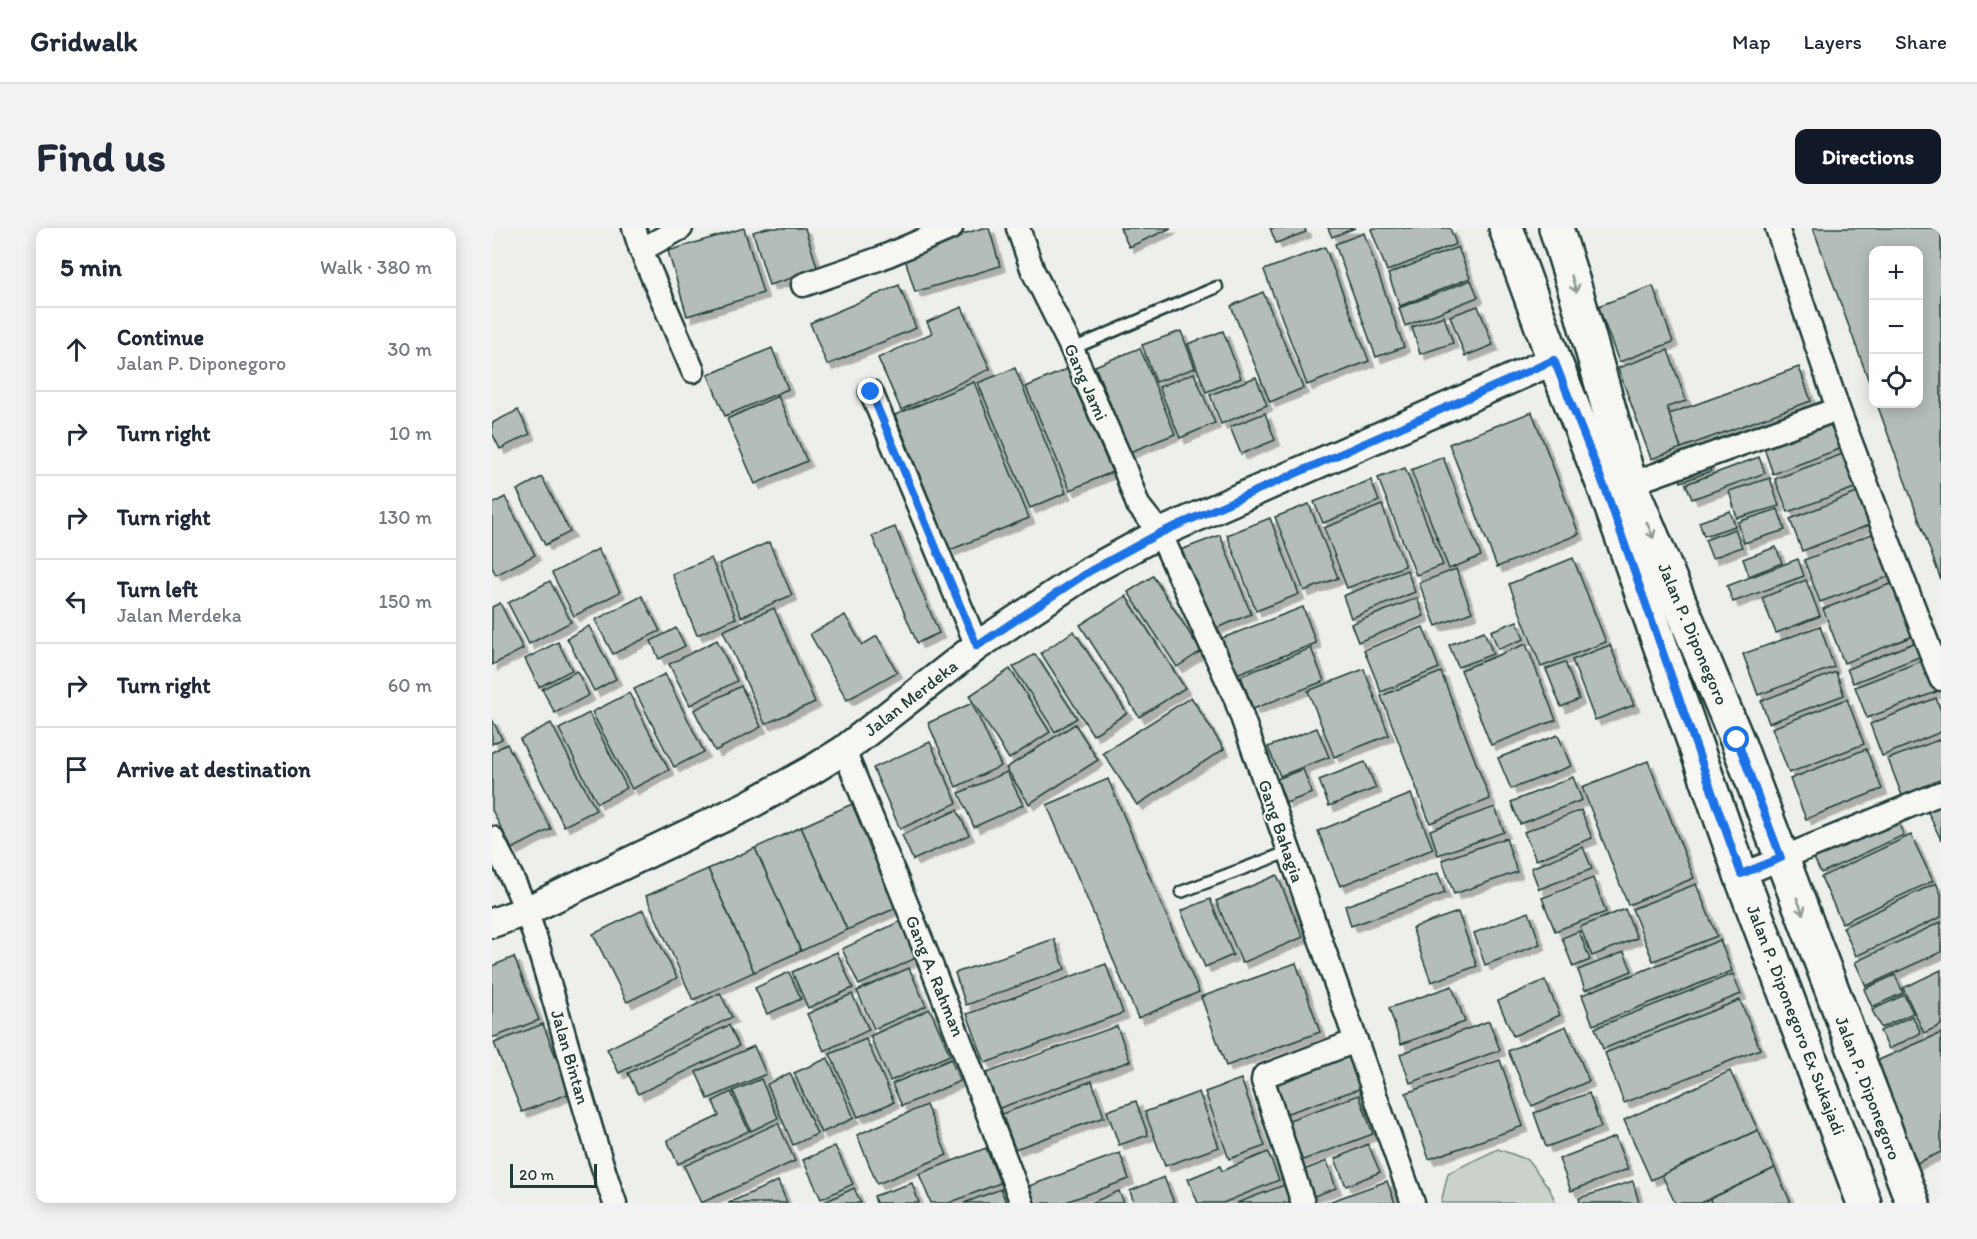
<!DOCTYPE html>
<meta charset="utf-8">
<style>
body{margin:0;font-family:Itim,sans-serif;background:#f2f2f3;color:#1f2937}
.controls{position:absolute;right:18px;top:18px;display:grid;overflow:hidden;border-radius:12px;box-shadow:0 3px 15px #0003}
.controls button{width:54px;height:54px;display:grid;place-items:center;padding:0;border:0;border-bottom:2px solid #e0e1e3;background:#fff;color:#1f2937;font:30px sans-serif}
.scale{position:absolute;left:18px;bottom:15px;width:87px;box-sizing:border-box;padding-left:6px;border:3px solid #1f3d34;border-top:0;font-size:16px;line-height:21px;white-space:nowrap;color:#1f3d34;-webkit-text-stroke:4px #f6f6f2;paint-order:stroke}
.stop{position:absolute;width:18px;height:18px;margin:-14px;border:4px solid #1a73e8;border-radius:50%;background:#fff}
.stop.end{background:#1a73e8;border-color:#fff;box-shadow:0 2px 6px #0008}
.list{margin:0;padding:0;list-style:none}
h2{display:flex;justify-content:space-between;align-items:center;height:78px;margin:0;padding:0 24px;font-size:26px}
h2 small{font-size:20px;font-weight:400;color:#747a83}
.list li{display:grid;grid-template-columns:39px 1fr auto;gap:18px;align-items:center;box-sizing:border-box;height:84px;padding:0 24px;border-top:2px solid #e0e1e3}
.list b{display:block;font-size:22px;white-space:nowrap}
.list p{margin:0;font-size:20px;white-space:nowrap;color:#747a83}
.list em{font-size:20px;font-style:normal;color:#747a83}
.icon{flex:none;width:33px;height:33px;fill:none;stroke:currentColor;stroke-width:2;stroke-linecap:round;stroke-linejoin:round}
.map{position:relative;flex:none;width:1449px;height:975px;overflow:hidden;border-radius:12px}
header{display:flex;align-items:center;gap:36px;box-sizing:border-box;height:84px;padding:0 30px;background:#fff;border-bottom:2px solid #e0e1e3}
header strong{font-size:28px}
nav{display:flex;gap:33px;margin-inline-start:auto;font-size:21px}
.intro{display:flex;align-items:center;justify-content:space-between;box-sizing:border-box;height:144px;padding:0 36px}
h1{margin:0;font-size:42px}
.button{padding:15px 27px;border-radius:12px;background:#111827;color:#fff;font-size:21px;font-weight:700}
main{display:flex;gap:36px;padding:0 36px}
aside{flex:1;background:#fff;border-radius:12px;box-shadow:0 3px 15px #0003}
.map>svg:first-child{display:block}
.green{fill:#cbd2cc;stroke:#758880;stroke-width:1.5}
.building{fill:#b4bdb8;stroke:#1f3d34;stroke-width:1.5;filter:url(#shadow)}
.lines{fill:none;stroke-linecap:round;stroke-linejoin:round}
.service-casing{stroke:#1f3d34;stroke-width:15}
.minor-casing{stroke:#1f3d34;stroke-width:27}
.tertiary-casing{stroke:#1f3d34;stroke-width:33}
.primary-casing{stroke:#1f3d34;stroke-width:38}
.service{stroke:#f6f6f2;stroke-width:10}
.minor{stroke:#f6f6f2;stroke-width:22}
.tertiary{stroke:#f6f6f2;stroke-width:28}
.primary{stroke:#f6f6f2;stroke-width:33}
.oneway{stroke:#8a9a93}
.route{stroke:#1a73e8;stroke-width:8}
.labels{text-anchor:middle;stroke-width:4.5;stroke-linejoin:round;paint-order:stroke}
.street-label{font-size:18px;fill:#1f3d34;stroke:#f6f6f2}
</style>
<header>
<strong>Gridwalk</strong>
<nav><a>Map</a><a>Layers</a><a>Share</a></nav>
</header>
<div class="intro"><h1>Find us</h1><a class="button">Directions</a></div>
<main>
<aside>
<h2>5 min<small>Walk · 380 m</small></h2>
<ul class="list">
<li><svg class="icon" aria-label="ahead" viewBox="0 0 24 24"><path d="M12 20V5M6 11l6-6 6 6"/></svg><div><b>Continue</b><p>Jalan P. Diponegoro</p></div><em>30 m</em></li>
<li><svg class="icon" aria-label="right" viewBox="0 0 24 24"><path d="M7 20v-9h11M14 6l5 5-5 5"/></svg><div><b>Turn right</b></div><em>10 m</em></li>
<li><svg class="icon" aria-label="right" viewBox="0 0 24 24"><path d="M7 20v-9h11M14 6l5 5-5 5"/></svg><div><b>Turn right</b></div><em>130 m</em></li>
<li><svg class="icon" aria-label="left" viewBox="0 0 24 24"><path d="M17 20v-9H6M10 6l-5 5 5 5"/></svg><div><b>Turn left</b><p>Jalan Merdeka</p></div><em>150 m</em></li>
<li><svg class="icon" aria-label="right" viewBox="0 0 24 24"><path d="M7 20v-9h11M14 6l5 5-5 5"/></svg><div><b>Turn right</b></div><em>60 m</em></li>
<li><svg class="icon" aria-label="arrive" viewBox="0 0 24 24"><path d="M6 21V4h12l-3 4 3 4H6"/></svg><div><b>Arrive at destination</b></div></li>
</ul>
</aside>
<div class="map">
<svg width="1449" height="975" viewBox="0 0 1449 975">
<defs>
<filter id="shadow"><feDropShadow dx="5.5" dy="5.5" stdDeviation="0" flood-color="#0004"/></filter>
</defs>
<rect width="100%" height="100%" fill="#edefea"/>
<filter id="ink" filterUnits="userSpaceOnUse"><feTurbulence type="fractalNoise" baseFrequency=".0167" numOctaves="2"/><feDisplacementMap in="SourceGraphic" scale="12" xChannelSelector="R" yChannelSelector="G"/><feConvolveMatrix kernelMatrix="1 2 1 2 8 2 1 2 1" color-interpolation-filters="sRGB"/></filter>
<g filter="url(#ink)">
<!-- green -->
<path class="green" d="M1006,921L1036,932L1057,960L1064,975H949L956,945Z"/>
<!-- building -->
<g class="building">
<path d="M252,0L271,65L195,88L176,23Z"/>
<path d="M275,0H313L326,42L277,57L261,4Z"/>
<path d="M491,0H497L508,38L423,64L411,24Z"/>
<path d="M628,0H679L637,19Z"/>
<path d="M778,0H813L814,4L784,15Z"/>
<path d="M836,0H863L840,9Z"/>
<path d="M881,0H958L964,16L895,43L879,1Z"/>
<path d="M1321,0H1449V352L1385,176H1426V22H1382V167Z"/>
<path d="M872,5L912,119L884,129L843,16Z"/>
<path d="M833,19L877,133L815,157L772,42Z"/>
<path d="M966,19L978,50L908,78L896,46Z"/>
<path d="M979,52L986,69L913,98L907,80Z"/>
<path d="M407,57L424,100L335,137L318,95Z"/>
<path d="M1161,58L1181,114L1127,134L1106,78Z"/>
<path d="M771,64L811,160L778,174L739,78Z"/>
<path d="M986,78L1001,117L973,128L958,88Z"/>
<path d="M470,79L498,141L409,182L386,130L440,105L435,94Z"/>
<path d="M952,88L961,115L928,126L920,99Z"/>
<path d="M689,103L703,140L664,154L650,117Z"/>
<path d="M731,103L749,150L714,164L696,116Z"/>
<path d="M280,120L296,161L233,188L216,147Z"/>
<path d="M648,120L683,206L638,224L603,138Z"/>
<path d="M1176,122L1194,173L1175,179L1189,220L1159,231L1126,140Z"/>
<path d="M1307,139L1319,173L1189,220L1177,186Z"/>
<path d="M523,140L574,265L538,280L486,155Z"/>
<path d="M575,141L620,244L578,262L534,159Z"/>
<path d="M702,145L723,195L688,210L667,159Z"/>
<path d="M764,149L775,177L729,196L718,167Z"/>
<path d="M482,154L537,290L458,322L403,187Z"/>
<path d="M286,168L315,233L263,256L235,191Z"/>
<path d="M26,182L38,206L8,221L0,205V195Z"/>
<path d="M1040,184L1087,306L1005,339L957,216Z"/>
<path d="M773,185L783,212L749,226L738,199Z"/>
<path d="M1346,193L1355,218L1281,246L1272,220Z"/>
<path d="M1356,224L1368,258L1296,284L1283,251Z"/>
<path d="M951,229L989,328L957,341L919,242Z"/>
<path d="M1267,229L1273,245L1200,271L1194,256Z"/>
<path d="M1214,231L1219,243L1189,254L1185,241Z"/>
<path d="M913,240L951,337L924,347L886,250Z"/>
<path d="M50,249L78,304L53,317L25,262Z"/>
<path d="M1278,250L1287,278L1245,290L1237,263Z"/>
<path d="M879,252L887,273L831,295L822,274Z"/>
<path d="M1370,263L1382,295L1310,323L1298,291Z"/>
<path d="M13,269L43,327L4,347L0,339V276Z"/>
<path d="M817,276L846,350L812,363L783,289Z"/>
<path d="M890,277L913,338L855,360L832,300Z"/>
<path d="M1286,281L1293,302L1252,315L1246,294Z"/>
<path d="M1238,283L1243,298L1212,308L1207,294Z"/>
<path d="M778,290L807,366L764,383L735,307Z"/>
<path d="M403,299L447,405L425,415L380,308Z"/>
<path d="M1243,301L1250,319L1220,330L1213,312Z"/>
<path d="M1385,304L1401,347L1328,374L1312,332Z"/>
<path d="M728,307L759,386L717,403L686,323Z"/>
<path d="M277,314L300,367L249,389L227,336Z"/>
<path d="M1284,319L1290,335L1257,348L1251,331Z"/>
<path d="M106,321L128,364L82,388L60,345Z"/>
<path d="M219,330L244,390L205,407L180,346Z"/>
<path d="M1081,330L1114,414L1049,439L1017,356Z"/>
<path d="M1306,331L1312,348L1241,374L1235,358Z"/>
<path d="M964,341L980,384L944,398L927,355Z"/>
<path d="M915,342L923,364L859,390L851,368Z"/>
<path d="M661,348L709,423L685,439L636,364Z"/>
<path d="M1314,352L1328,388L1284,405L1270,370Z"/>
<path d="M58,353L79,394L37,416L16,375Z"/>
<path d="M1401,355L1421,408L1352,435L1331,381Z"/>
<path d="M150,368L168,403L121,426L103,392Z"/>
<path d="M634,368L693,460L647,489L588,397Z"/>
<path d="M925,370L932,388L866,414L859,396Z"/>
<path d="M8,375L31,421L0,437V379Z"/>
<path d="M811,379L824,415L742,447L728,411Z"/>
<path d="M282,380L323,474L273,496L231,403Z"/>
<path d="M353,387L370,417L385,408L405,444L355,472L318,406Z"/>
<path d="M1025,393L1032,411L1006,421L999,403Z"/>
<path d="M97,398L124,451L102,463L75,410Z"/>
<path d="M1328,398L1342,439L1266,467L1251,426Z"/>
<path d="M931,399L947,440L889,464L872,422Z"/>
<path d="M184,400L193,418L167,431L159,413Z"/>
<path d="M582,403L635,485L601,507L549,425Z"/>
<path d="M992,403L1001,426L966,439L957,417Z"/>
<path d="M225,412L245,453L198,477L177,436Z"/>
<path d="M1427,413L1432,427L1361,455L1355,441Z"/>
<path d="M66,414L80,442L47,459L33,431Z"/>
<path d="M1034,416L1064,492L999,517L969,442Z"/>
<path d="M1118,417L1142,477L1103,492L1080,432Z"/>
<path d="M819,420L832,453L761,481L749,448Z"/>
<path d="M543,426L585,490L563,504L521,439Z"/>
<path d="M1432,432L1444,464L1375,490L1363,459Z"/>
<path d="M1073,434L1087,471L1069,479L1054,441Z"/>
<path d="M518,441L558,504L517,531L477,468Z"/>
<path d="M872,441L897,507L842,529L816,463Z"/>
<path d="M85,443L97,467L63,485L50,461Z"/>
<path d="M949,444L998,571L938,595L889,468Z"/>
<path d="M1344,444L1352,467L1277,495L1269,473Z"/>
<path d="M173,446L212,524L182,539L142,461Z"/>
<path d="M249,458L269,499L223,523L202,482Z"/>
<path d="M137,465L177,542L140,561L100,484Z"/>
<path d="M699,469L732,521L645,577L611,525Z"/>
<path d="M1444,470L1449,483V504L1390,528L1378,496Z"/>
<path d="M1355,471L1372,516L1297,545L1280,500Z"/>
<path d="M480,475L509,538L464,559L436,495Z"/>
<path d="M97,485L135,560L105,575L67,501Z"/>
<path d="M0,491L10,511L0,516Z"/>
<path d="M59,495L104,582L72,598L28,511Z"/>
<path d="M583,496L606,532L537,576L514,540Z"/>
<path d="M825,500L837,529L788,548L776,519Z"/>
<path d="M1066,507L1079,538L1019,561L1006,530Z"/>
<path d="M1449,511V555L1411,570L1396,531Z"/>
<path d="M438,514L465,575L408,601L381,540Z"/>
<path d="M15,516L59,601L20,621L0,582V524Z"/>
<path d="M1374,521L1390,561L1314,591L1298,551Z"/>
<path d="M1156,533L1202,650L1136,677L1090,559Z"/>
<path d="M873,534L884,560L837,578L827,552Z"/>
<path d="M811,541L820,565L794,575L785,551Z"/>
<path d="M515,544L531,577L482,599L467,565Z"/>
<path d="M1081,549L1090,572L1028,596L1019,574Z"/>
<path d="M616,551L707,764L646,790L555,577Z"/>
<path d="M919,566L941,621L848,658L826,603Z"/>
<path d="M1449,573V612L1434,580Z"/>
<path d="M360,576L406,679L355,702L309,599Z"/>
<path d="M1003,579L1012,604L946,627L938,602Z"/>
<path d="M465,582L477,607L421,632L410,607Z"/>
<path d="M1089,582L1100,610L1044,632L1032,604Z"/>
<path d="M1403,589L1412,607L1329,645L1321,628Z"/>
<path d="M309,599L355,702L309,723L263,620Z"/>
<path d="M1419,607L1441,653L1350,695L1329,649Z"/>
<path d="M1014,610L1025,644L962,666L950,632Z"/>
<path d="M1091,619L1100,641L1047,661L1039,640Z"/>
<path d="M263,620L309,723L262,744L216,641Z"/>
<path d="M216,641L262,744L201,772L154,668Z"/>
<path d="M946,645L953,665L859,698L853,678Z"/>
<path d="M785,647L811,709L750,735L724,673Z"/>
<path d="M1101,650L1114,684L1063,703L1050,670Z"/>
<path d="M1444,655L1449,666V689L1364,728L1351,699Z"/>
<path d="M1204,656L1225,708L1161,733L1140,681Z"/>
<path d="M718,671L741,727L713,739L689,683Z"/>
<path d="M1133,681L1145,710L1100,728L1088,699Z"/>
<path d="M151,682L185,750L135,774L101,706Z"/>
<path d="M966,684L985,738L939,754L920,700Z"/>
<path d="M1037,684L1048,716L993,737L982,705Z"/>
<path d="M411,692L428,728L367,757L350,721Z"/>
<path d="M1449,694V724L1374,758L1363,734Z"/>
<path d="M1087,703L1098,732L1081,739L1070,710Z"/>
<path d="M562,711L573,741L474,777L463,745Z"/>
<path d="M1228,712L1240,743L1101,797L1090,767Z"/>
<path d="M345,724L361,760L316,780L300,744Z"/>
<path d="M1132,724L1140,743L1093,762L1086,742Z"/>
<path d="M22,729L47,792L0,810V738Z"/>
<path d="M804,735L828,804L734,838L709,769Z"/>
<path d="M614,736L631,785L493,835L475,786Z"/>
<path d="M417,740L434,778L382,801L365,763Z"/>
<path d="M1449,742V797L1432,805L1411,760Z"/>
<path d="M297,744L309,771L275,786L263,760Z"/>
<path d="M1241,746L1249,766L1111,821L1103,800Z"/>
<path d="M1403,747L1411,765L1380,779L1372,761Z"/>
<path d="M1053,752L1068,787L1021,808L1006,773Z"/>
<path d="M960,758L973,794L909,816L897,780Z"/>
<path d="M228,765L240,789L127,845L115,821Z"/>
<path d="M360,766L377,802L332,823L315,786Z"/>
<path d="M1412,767L1421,785L1389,800L1380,782Z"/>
<path d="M1248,772L1268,821L1132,875L1113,825Z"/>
<path d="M438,781L458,827L398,853L378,808Z"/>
<path d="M1420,788L1429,805L1397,821L1388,803Z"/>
<path d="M997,793L1008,822L918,855L908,826Z"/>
<path d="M51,796L78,865L30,884L2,815Z"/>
<path d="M237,797L247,818L146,866L136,845Z"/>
<path d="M625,798L638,833L505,881L492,846Z"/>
<path d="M1074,798L1097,853L1040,878L1016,823Z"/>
<path d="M1449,805V924L1423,936L1380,835Z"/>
<path d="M374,811L402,874L366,889L338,826Z"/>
<path d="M262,818L274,846L216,871L204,844Z"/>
<path d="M861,825L873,859L787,888L776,853Z"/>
<path d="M336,830L362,890L329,905L302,845Z"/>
<path d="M459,831L468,853L410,878L400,856Z"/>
<path d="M1008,832L1031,898L937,931L914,865Z"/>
<path d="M1238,843L1266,902L1159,952L1132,892Z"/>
<path d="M298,845L325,906L301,917L275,856Z"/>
<path d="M269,851L286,890L259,903L241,863Z"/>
<path d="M749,851L773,918L737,931L713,864Z"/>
<path d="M600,853L612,889L523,921L510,886Z"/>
<path d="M239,864L257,903L186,936L175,912L227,888L221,873Z"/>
<path d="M707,864L727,919L673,938L653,884Z"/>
<path d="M1097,865L1109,899L1054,919L1042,885Z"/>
<path d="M867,867L881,906L803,935L789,895Z"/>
<path d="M644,873L656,907L627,917L615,883Z"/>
<path d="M434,877L455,927L385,956L365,907Z"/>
<path d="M286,895L303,933L209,975L192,938Z"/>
<path d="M1266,902L1283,940L1209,975H1183L1170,947Z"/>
<path d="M1123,909L1136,941L1079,963L1067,931Z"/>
<path d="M876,916L888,944L854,958L843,931Z"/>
<path d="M343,918L361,956L329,971L311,932Z"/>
<path d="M494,920L508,955L457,975H439L427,946Z"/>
<path d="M776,924L787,952L731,975H706L696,951L728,938L730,943Z"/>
<path d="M628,925L637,951L571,975H543L537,958Z"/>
<path d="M835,933L844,960L814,971L804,945Z"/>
<path d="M1283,940L1299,975H1219L1218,971Z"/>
<path d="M672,949L682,975H642L638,963Z"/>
<path d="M286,953L295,975H236Z"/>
<path d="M895,953L903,975H834Z"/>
<path d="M1141,953L1147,975H1088L1087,970Z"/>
<path d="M420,955L427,975H384L382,968Z"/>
<path d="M795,956L801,975H745Z"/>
<path d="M362,960L369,975H333V974Z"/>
<path d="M509,961L514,975H472Z"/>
<path d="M627,963L632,975H599Z"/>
</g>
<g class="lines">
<defs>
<g id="service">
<path d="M580,121L725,59"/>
<path d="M689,664L796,624"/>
</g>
<g id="minor">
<path d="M142,0L149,22L201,143"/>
<path d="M526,0L541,43L580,121L632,239L646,277L668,305L743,469L921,975"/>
<path d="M1285,0L1346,181L1449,451"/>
<path d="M149,22L189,0"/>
<path d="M311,57L389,30L459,0"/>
<path d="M379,164L485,418"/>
<path d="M1138,256L1346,181"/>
<path d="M352,522L438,734L530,975"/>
<path d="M0,610C12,635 26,659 35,685C68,781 89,880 123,975"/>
<path d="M1249,647L1449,565"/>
<path d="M811,975L771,853L772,848L864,813"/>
</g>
<path id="tertiary" d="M0,695L34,683L255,578L320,542L352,522L485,418L598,343L668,305L1062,132"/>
<g id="primary">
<path d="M1014,0L1062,132L1114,263L1249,647L1372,975"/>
<path d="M1064,0L1084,64L1138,256L1245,512L1421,975"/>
</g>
</defs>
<!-- service casing -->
<use href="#service" class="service-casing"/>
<!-- minor casing -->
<use href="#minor" class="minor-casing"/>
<!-- tertiary casing -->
<use href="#tertiary" class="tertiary-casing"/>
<!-- primary casing -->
<use href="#primary" class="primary-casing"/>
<!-- service -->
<use href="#service" class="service"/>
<!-- minor -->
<use href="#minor" class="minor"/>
<!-- tertiary -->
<use href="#tertiary" class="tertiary"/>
<!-- primary -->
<use href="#primary" class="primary"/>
</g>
<!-- one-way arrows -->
<defs><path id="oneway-shaft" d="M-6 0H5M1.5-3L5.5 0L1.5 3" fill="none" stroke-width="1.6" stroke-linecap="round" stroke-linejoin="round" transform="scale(1.5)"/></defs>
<g class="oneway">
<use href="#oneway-shaft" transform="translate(1082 56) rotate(73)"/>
<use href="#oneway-shaft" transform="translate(1158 302) rotate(67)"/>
<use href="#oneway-shaft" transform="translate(1308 678) rotate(69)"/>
</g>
</g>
<g class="lines" filter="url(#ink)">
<!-- route -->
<path class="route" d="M379,164L485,418L598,343L668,305L1062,132L1114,263L1249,646L1289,630L1245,512"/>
</g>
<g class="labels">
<!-- street labels -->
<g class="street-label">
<text transform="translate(594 154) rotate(66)" y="6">Gang Jami</text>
<text transform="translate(1201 406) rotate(67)" y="6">Jalan P. Diponegoro</text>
<text transform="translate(419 470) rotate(-38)" y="6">Jalan Merdeka</text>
<text transform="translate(789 603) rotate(71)" y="6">Gang Bahagia</text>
<text transform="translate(443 748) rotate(68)" y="6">Gang A. Rahman</text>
<text transform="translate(1304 792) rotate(69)" y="6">Jalan P. Diponegoro Ex Sukajadi</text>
<text transform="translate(78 829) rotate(74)" y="6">Jalan Bintan</text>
<text transform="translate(1376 860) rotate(69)" y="6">Jalan P. Diponegoro</text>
</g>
</g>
</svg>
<div class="controls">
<button>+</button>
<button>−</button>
<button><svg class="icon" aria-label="locate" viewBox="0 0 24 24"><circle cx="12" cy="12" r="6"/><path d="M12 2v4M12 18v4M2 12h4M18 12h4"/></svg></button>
</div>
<div class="scale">20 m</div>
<div class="stop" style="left:1245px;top:512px"></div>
<div class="stop end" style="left:379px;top:164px"></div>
</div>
</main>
